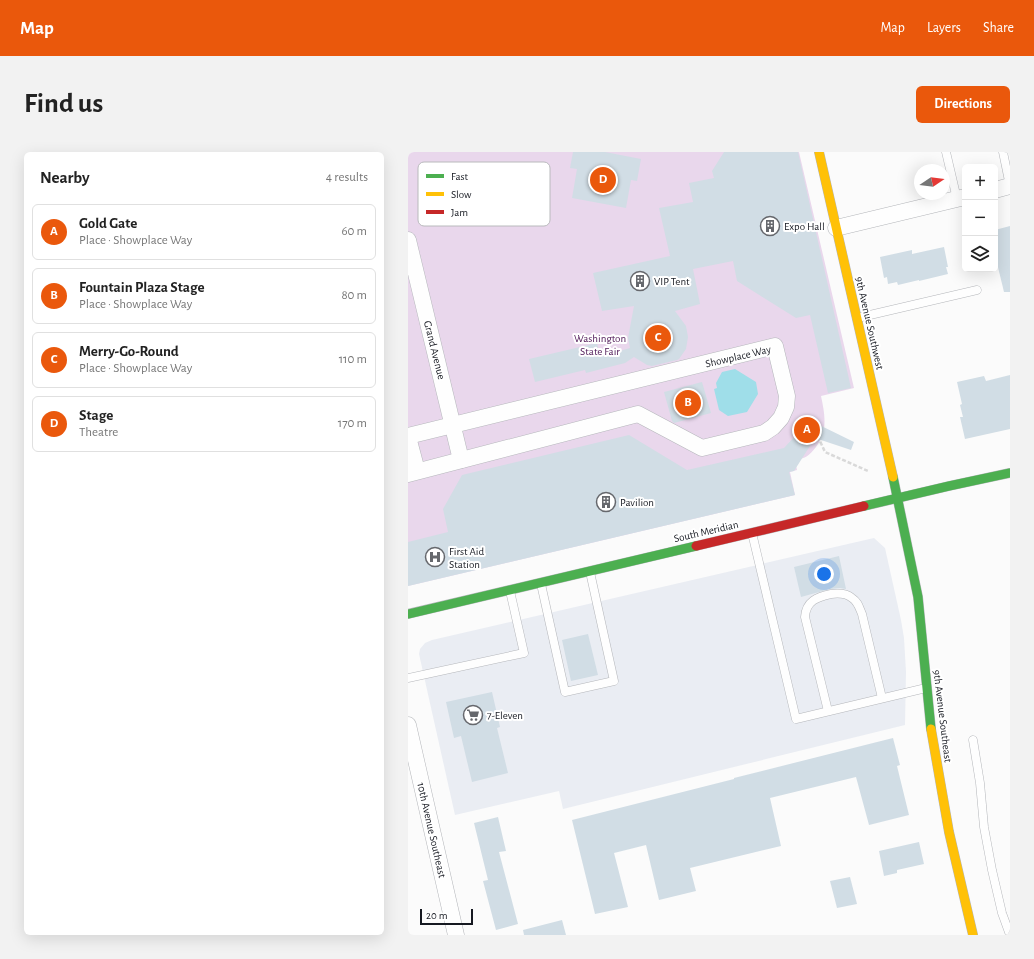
<!DOCTYPE html>
<meta charset="utf-8">
<style>
body{margin:0;font-family:"Alegreya Sans",sans-serif;background:#f2f2f2;color:#222}
.controls{position:absolute;right:12px;top:12px;display:grid;overflow:hidden;border-radius:6px;box-shadow:0 4px 16px #0002}
.controls button{width:36px;height:36px;display:grid;place-items:center;padding:0;border:0;border-bottom:1px solid #e0e0e0;background:#fff;color:#222;font:20px sans-serif}
.compass{position:absolute;left:506px;top:12px;width:36px;height:36px;border-radius:50%;background:#fff;box-shadow:0 4px 16px #0002;rotate:77deg}
.scale{position:absolute;left:12px;bottom:10px;width:53px;box-sizing:border-box;padding-left:4px;border:2px solid #161921;border-top:0;font-size:11px;line-height:14px;white-space:nowrap;color:#161921;-webkit-text-stroke:3px #fff;paint-order:stroke}
.you{position:absolute;left:416px;top:422px;width:14px;height:14px;margin:-10px;border:3px solid #fff;border-radius:50%;background:#1a73e8;box-shadow:0 0 0 6px #1a73e833}
.badge{display:grid;place-items:center;width:26px;height:26px;border-radius:50%;background:#ea580c;color:#fff;font-size:13px;font-weight:700}
.pin{position:absolute;translate:-50% -50%;border:2px solid #fff;box-shadow:0 1px 4px #0006}
.list{margin:0;padding:0;list-style:none}
h2{display:flex;justify-content:space-between;align-items:center;height:52px;margin:0;padding:0 16px;font-size:17px}
h2 small{font-size:13px;font-weight:400;color:#767676}
.list li{display:grid;grid-template-columns:26px 1fr auto;gap:12px;align-items:center;box-sizing:border-box;height:56px;margin:0 8px 8px;padding:0 8px;border:1px solid #e0e0e0;border-radius:6px}
.list b{display:block;font-size:15px;white-space:nowrap}
.list p{margin:0;font-size:13px;white-space:nowrap;color:#767676}
.list em{font-size:13px;font-style:normal;color:#767676}
.icon{flex:none;width:22px;height:22px;fill:none;stroke:currentColor;stroke-width:2;stroke-linecap:round;stroke-linejoin:round}
.map{position:relative;flex:none;width:602px;height:783px;overflow:hidden;border-radius:6px}
header{display:flex;align-items:center;gap:24px;box-sizing:border-box;height:56px;padding:0 20px;background:#ea580c;color:#fff}
header strong{font-size:19px}
nav{display:flex;gap:22px;margin-inline-start:auto;font-size:14px}
.intro{display:flex;align-items:center;justify-content:space-between;box-sizing:border-box;height:96px;padding:0 24px}
h1{margin:0;font-size:28px}
.button{padding:10px 18px;border-radius:6px;background:#ea580c;color:#fff;font-size:14px;font-weight:700}
main{display:flex;gap:24px;padding:0 24px}
aside{flex:1;background:#fff;border-radius:6px;box-shadow:0 4px 16px #0002}
.map>svg:first-child{display:block}
.built{fill:#eaedf3}
.green{fill:#e9d7ec}
.water{fill:#9fdee9}
.building{fill:#d1dde5}
.lines{fill:none;stroke-linecap:round;stroke-linejoin:round}
.lane-casing{stroke:#b5b7bb;stroke-width:9}
.street-casing{stroke:#b5b7bb;stroke-width:17}
.fast-casing{stroke:#b5b7bb;stroke-width:10}
.slow-casing{stroke:#b5b7bb;stroke-width:10}
.jam-casing{stroke:#b5b7bb;stroke-width:10}
.path{stroke:#d9d9d9;stroke-width:2.5;stroke-dasharray:4 2;stroke-linecap:butt}
.lane{stroke:#fefefe;stroke-width:8}
.street{stroke:#fefefe;stroke-width:16}
.fast{stroke:#4caf50;stroke-width:9}
.slow{stroke:#ffc107;stroke-width:9}
.jam{stroke:#c62828;stroke-width:9}
.labels{text-anchor:middle;stroke-width:4;stroke-linejoin:round;paint-order:stroke}
.poi-label{font-size:11px;fill:#161921;stroke:#fff;text-anchor:start}
.street-label{font-size:11px;fill:#161921;stroke:#fff}
.park-label{font-size:11px;fill:#4c1554;stroke:#fff}
.key{fill:#fff;stroke:#b9babc;stroke-width:1}
.key-label{font-size:11px;fill:#161921}
</style>
<header>
<strong>Map</strong>
<nav><a>Map</a><a>Layers</a><a>Share</a></nav>
</header>
<div class="intro"><h1>Find us</h1><a class="button">Directions</a></div>
<main>
<aside>
<h2>Nearby<small>4 results</small></h2>
<ul class="list">
<li><span class="badge">A</span><div><b>Gold Gate</b><p>Place · Showplace Way</p></div><em>60 m</em></li>
<li><span class="badge">B</span><div><b>Fountain Plaza Stage</b><p>Place · Showplace Way</p></div><em>80 m</em></li>
<li><span class="badge">C</span><div><b>Merry-Go-Round</b><p>Place · Showplace Way</p></div><em>110 m</em></li>
<li><span class="badge">D</span><div><b>Stage</b><p>Theatre</p></div><em>170 m</em></li>
</ul>
</aside>
<div class="map">
<svg width="602" height="783" viewBox="0 0 602 783">
<rect width="100%" height="100%" fill="#fbfbfb"/>
<!-- built -->
<path class="built" d="M466,386L477,396L493,468L496,486L498,520L497,573L155,657L151,639L47,663L11,502L12,497L17,491L24,488Z"/>
<!-- green -->
<path class="green" d="M0,0H391L446,236L413,244C417,263 420,278 408,295C401,304 398,306 387,308L389,318L382,320L387,343L0,434Z"/>
<!-- water -->
<path class="water" d="M327,217L348,230L350,242L339,260L320,264L311,258L306,237L309,236L308,231L314,220Z"/>
<!-- building -->
<g class="building">
<path d="M165,0H197L233,7L229,29L223,28L218,56L164,46L169,17L162,16Z"/>
<path d="M316,0H390L443,236L420,241L402,163L388,166L329,129L325,109L285,117L292,152L267,159L278,174L280,185L278,197L271,207L269,208L244,214L239,213L226,205L217,211L178,221L177,218L127,230L121,207L189,191L192,205L222,196L220,186L226,154L194,159L185,121L262,104L251,56L285,50L281,31L306,26L304,19Z"/>
<path d="M602,74V140H596L587,103V78Z"/>
<path d="M536,95L540,115H538L540,122L511,129V128L490,133L489,130L480,132L479,125L476,126L472,105L504,98V102Z"/>
<path d="M602,223V277L557,287L552,265H555L552,253L554,252L549,230L576,224L578,229Z"/>
<path d="M294,230L303,261L266,271L264,269L256,240Z"/>
<path d="M395,265L446,290L443,298L407,286L386,319L381,320L387,343L0,434V390L40,380L35,357L54,323L221,283L279,318L376,296L388,283Z"/>
<path d="M431,404L438,437L432,436L422,437L393,445L386,415Z"/>
<path d="M180,482L190,523L163,529L154,488Z"/>
<path d="M84,540L92,575L89,576L100,621L64,630L53,584L46,586L38,550Z"/>
<path d="M485,586L492,613L489,614L501,663L461,673L448,625L362,646L373,694L282,716L288,739L251,748L238,693L206,701L220,755L187,762L164,668L326,627V626Z"/>
<path d="M90,665L98,699L91,700L110,772L88,778L75,729L80,728L66,671Z"/>
<path d="M511,690L516,712L489,718V721L476,724L471,699Z"/>
<path d="M442,725L449,752L429,756L422,729Z"/>
<path d="M154,768L158,783H116L115,778Z"/>
</g>
<g class="lines">
<defs>
<g id="lane">
<path d="M538,0L549,47"/>
<path d="M595,0L602,34"/>
<path d="M449,166L569,138"/>
<path d="M344,381L388,567L518,536"/>
<path d="M133,432L157,540L206,529L182,420"/>
<path d="M0,526L116,501L102,439"/>
<path d="M420,559L397,465C398,449 409,445 423,442C431,441 438,441 444,446C450,450 451,455 454,462L474,546"/>
<path d="M565,588L572,631L576,675L584,718L594,761L602,783"/>
</g>
<g id="street">
<path d="M587,38L602,34"/>
<path d="M428,76L557,45"/>
<path d="M0,88L53,308"/>
<path d="M0,284L367,194L379,244L378,255L373,266L365,275L356,281L294,296L230,262L0,322"/>
<path d="M0,285L9,319"/>
<path d="M0,573L48,783"/>
</g>
<g id="fast">
<path d="M485,325L510,445L523,577"/>
<path d="M456,354L541,334L602,321"/>
<path d="M0,462L288,394"/>
</g>
<g id="slow">
<path d="M411,0L485,325"/>
<path d="M523,577L541,680L565,783"/>
</g>
<path id="jam" d="M288,394L456,354"/>
</defs>
<!-- lane casing -->
<use href="#lane" class="lane-casing"/>
<!-- street casing -->
<use href="#street" class="street-casing"/>
<!-- fast casing -->
<use href="#fast" class="fast-casing"/>
<!-- slow casing -->
<use href="#slow" class="slow-casing"/>
<!-- jam casing -->
<use href="#jam" class="jam-casing"/>
<!-- path -->
<path class="path" d="M387,274L412,289L417,300L460,319"/>
<!-- lane -->
<use href="#lane" class="lane"/>
<!-- street -->
<use href="#street" class="street"/>
<!-- fast -->
<use href="#fast" class="fast"/>
<!-- slow -->
<use href="#slow" class="slow"/>
<!-- jam -->
<use href="#jam" class="jam"/>
</g>
<!-- icons -->
<defs>
<symbol id="building-ring" viewBox="-11 -11 22 22"><circle r="9.5" fill="#fff" stroke="#66686d" stroke-width="1.5"/><path d="M-4-6H4V6H1V3H-1V6H-4ZM-2.5-4.3h1.7v1.8h-1.7ZM.8-4.3h1.7v1.8H.8ZM-2.5-1h1.7V.8h-1.7ZM.8-1h1.7V.8H.8Z" fill="#66686d"/></symbol>
<symbol id="hospital-ring" viewBox="-11 -11 22 22"><circle r="9.5" fill="#fff" stroke="#66686d" stroke-width="1.5"/><path d="M-5-5h3v3.5h4V-5h3V5h-3V1.5h-4V5h-3Z" fill="#66686d"/></symbol>
<symbol id="supermarket-ring" viewBox="-11 -11 22 22"><circle r="9.5" fill="#fff" stroke="#66686d" stroke-width="1.5"/><path d="M-6-5.5h2.5l.6 2H6L4.5 2H-2.5L-4.4-4H-6ZM-1.5 3.2a1.3 1.3 0 1 0 .1 0ZM3 3.2a1.3 1.3 0 1 0 .1 0Z" fill="#66686d"/></symbol>
</defs>
<g fill-rule="evenodd">
<use href="#building-ring" x="351" y="63" width="22" height="22"/>
<use href="#building-ring" x="221" y="118" width="22" height="22"/>
<use href="#building-ring" x="187" y="339" width="22" height="22"/>
<use href="#hospital-ring" x="16" y="394" width="22" height="22"/>
<use href="#supermarket-ring" x="54" y="552" width="22" height="22"/>
</g>
<g class="labels">
<!-- poi labels -->
<g class="poi-label">
<text x="376" y="78">Expo Hall</text>
<text x="246" y="133">VIP Tent</text>
<text x="212" y="354">Pavilion</text>
<text x="41" y="403">First Aid<tspan x="41" dy="13">Station</tspan></text>
<text x="79" y="567">7-Eleven</text>
</g>
<!-- street labels -->
<g class="street-label">
<text transform="translate(462 171) rotate(77)" y="4">9th Avenue Southwest</text>
<text transform="translate(27 198) rotate(76)" y="4">Grand Avenue</text>
<text transform="translate(330 204) rotate(-13)" y="4">Showplace Way</text>
<text transform="translate(298 379) rotate(-13)" y="4">South Meridian</text>
<text transform="translate(535 564) rotate(83)" y="4">9th Avenue Southeast</text>
<text transform="translate(24 678) rotate(77)" y="4">10th Avenue Southeast</text>
</g>
<!-- park labels -->
<g class="park-label">
<text x="192" y="190">Washington<tspan x="192" dy="13">State Fair</tspan></text>
</g>
</g>
<!-- legend -->
<rect x="10" y="10" width="132" height="64" rx="6" class="key"/>
<rect x="18" y="22" width="18" height="4" fill="#4caf50"/>
<rect x="18" y="40" width="18" height="4" fill="#ffc107"/>
<rect x="18" y="58" width="18" height="4" fill="#c62828"/>
<g class="key-label">
<text x="43" y="28">Fast</text>
<text x="43" y="46">Slow</text>
<text x="43" y="64">Jam</text>
</g>
</svg>
<div class="controls">
<button>+</button>
<button>−</button>
<button><svg class="icon" aria-label="layers" viewBox="0 0 24 24"><path d="M12 4l9 5-9 5-9-5zM3 14l9 5 9-5"/></svg></button>
</div>
<svg class="compass" viewBox="-18 -18 36 36"><path d="M0-13l5 13h-10z" fill="#e53935"/><path d="M0 13l5-13h-10z" fill="#767676"/></svg>
<div class="scale">20 m</div>
<div class="you"></div>
<div class="pin badge" style="left:399px;top:278px">A</div>
<div class="pin badge" style="left:280px;top:251px">B</div>
<div class="pin badge" style="left:250px;top:186px">C</div>
<div class="pin badge" style="left:195px;top:28px">D</div>
</div>
</main>
